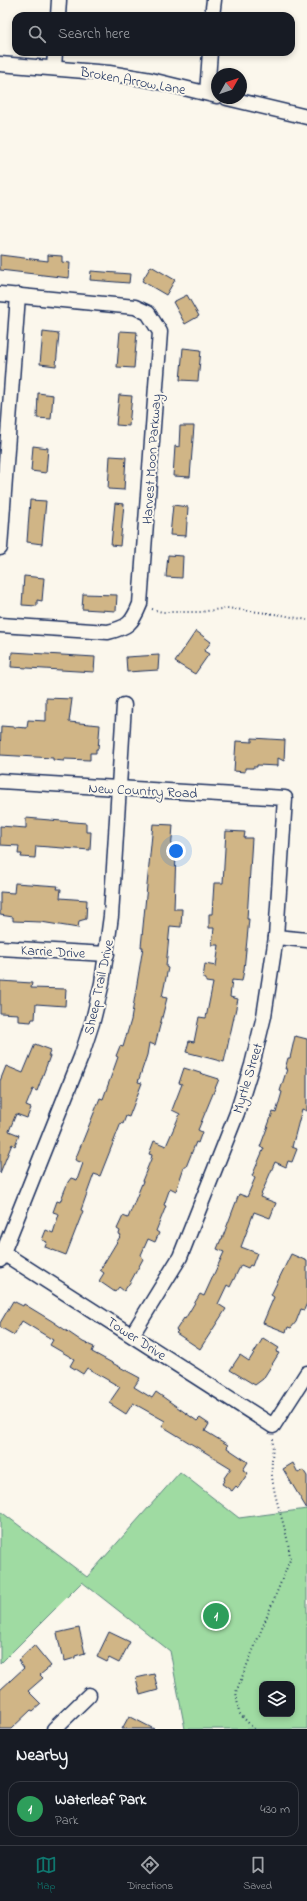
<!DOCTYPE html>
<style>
body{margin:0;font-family:"Indie Flower",sans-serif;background:#20242c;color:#f1f3f6}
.controls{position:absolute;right:12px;bottom:12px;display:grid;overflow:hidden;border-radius:8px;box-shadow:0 2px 6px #0003}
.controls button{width:36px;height:36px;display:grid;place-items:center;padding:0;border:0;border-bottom:1px solid #363941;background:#171b24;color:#f1f3f6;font:20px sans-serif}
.compass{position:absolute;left:211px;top:68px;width:36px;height:36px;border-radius:50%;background:#171b24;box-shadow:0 2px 6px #0003;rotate:50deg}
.you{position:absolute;left:176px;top:851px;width:14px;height:14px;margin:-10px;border:3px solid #fff;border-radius:50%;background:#1a73e8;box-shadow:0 0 0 6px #1a73e833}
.badge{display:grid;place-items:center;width:26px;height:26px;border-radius:50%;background:#0f766e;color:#fff;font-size:13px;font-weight:700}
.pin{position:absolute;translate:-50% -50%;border:2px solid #fff;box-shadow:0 1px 4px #0006}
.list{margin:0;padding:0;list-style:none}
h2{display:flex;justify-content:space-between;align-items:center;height:52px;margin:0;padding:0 16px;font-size:17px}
h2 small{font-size:13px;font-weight:400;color:#9ea1a6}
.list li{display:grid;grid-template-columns:26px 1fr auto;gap:12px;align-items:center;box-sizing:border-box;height:56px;margin:0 8px 8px;padding:0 8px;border:1px solid #363941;border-radius:12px}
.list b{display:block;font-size:15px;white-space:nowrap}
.list p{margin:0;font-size:13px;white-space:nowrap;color:#9ea1a6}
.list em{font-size:13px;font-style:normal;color:#9ea1a6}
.icon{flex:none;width:22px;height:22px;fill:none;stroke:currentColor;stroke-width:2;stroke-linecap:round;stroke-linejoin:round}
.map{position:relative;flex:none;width:307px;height:1729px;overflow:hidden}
.search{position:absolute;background:#171b24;box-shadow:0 2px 6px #0003;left:12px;right:12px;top:12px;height:44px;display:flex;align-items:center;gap:10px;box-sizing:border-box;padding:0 14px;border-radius:12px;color:#9ea1a6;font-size:15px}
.sheet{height:116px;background:#171b24}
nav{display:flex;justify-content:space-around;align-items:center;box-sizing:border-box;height:56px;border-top:1px solid #363941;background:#171b24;font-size:11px;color:#9ea1a6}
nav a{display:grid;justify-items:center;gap:2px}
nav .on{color:#0f766e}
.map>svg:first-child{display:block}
.green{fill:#9fdba2;stroke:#5d8580;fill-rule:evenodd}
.building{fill:#d0b586;stroke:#1b2f5e}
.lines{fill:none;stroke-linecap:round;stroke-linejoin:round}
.street-casing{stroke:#1b2f5e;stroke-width:17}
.path{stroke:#1b2f5e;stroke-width:2;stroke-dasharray:1 3;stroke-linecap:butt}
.street{stroke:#fbf7ec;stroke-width:14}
.labels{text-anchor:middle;stroke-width:4;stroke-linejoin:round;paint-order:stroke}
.street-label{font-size:14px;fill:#1b2f5e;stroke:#fbf7ec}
</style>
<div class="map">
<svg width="307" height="1729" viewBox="0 0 307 1729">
<rect width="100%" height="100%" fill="#fbf7ec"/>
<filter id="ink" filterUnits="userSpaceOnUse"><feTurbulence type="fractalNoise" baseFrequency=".025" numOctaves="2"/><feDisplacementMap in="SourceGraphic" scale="8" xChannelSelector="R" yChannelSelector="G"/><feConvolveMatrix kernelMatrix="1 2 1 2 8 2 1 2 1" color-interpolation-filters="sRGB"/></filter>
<g filter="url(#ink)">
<!-- green -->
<path class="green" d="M180,1472L239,1518L307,1509V1729H185L170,1651L82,1582L0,1664V1511L87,1577ZM262,1684H292V1714H262Z"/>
<!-- building -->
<g class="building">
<path d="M0,255L48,261V255L62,256V262L70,263L69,278L0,270Z"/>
<path d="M151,266L175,280L166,295L142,281Z"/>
<path d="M91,271L130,274L129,283L90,280Z"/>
<path d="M187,295L199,316L185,324L173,302Z"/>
<path d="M120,331L137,332L134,368L117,367Z"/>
<path d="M43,332L59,334L56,366L40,364Z"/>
<path d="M183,348L201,350L198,381L180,380Z"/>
<path d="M38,393L53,395L51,419L37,418Z"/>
<path d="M119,395L132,396L129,426L116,425Z"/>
<path d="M180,426H194L190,477L173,476L175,446L179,447Z"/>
<path d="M33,446L48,448L46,473L31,471Z"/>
<path d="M110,456L126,457L124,490L108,489Z"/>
<path d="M30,500L46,501L42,544L27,542Z"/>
<path d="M115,503L124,504L120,546L111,545Z"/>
<path d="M173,505L188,507L186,536L170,535Z"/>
<path d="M168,555L183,556L182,578L166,577Z"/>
<path d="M24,576L44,578L42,601L37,600V606L22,605Z"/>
<path d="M83,594L117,595L116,611L82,609Z"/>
<path d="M196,631L211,642L204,651L209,654L195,674L175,662Z"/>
<path d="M12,652L95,657L94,672L11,667Z"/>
<path d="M159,655L158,670L127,672L126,657Z"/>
<path d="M46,698L72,699L69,722L100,725L98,749H96V753H90V760L64,759V761L53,760V758L0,755L1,726L27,728L28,720L46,721Z"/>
<path d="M252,738L285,740L284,761L278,758V766L257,765V767H253V768H245V772L234,771L236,741L252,742Z"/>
<path d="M26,818L86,823V832H91L90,850L36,846L35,858L21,857L22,854H18L19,846L0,845V826L26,828Z"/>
<path d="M153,824L173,825L171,853H176L174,909H182L181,927L170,926L166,967L168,968L162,997L167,998L155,1045L149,1043L147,1055L138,1082L142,1083L129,1117L126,1116L123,1124L121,1123L100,1176L94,1174L81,1210L83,1211L66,1255L45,1247L47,1242L42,1240L46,1230L53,1233L59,1214L53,1212L57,1201L60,1202L68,1182L71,1178L77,1180L83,1163L75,1160L100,1098L103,1099L118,1057L116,1056L120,1046L123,1047L131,1020L143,947H141Z"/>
<path d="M226,831L245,832L244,838H252L247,919H249L244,970L242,981L232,980L230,997L238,999L224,1062L186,1052L189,1041L194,1042L199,1017L206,1018L213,983L206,982V979L203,978L205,964L216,966L219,945H212L214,928H209V914H212L214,883H223Z"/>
<path d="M15,883L58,886L57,889H61L60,898L87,900L86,919L79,921L78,928L41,922L13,921V917L0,915V892L14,893Z"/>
<path d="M0,981L32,983L31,988L66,989L65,1006L36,1004L35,1019H32L31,1022L18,1021V1014L0,1013Z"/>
<path d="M295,1036L307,1039V1111L302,1109L292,1147L297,1149L292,1162L288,1161L286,1167L275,1162L260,1197L276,1203L270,1218L254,1212L241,1247L257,1253L252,1266L250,1265L248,1268L241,1265L230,1287L227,1285L218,1304L226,1309L200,1349L176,1333L178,1331L176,1330L184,1318L185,1319L200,1294L204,1296L224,1252L217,1249L221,1239H222L239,1194L247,1197L255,1178L252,1176L264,1148L260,1147L273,1112L276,1113L282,1092L280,1091L287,1069H285L288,1058H290Z"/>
<path d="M35,1044L51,1050L48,1056H50L37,1091L33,1089L26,1106L31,1108L27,1118L16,1114L9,1131L19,1135L15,1146L12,1144L0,1173V1081L6,1066L23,1073Z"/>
<path d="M184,1068L219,1079L198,1130L202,1132L198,1143L196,1142L186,1167H184L176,1191L170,1188L164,1205L166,1206L156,1231L159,1233L155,1242L148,1239L141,1255L143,1259L131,1281L124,1291L119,1287L115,1292L99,1281L104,1273L100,1270L121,1235L119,1234L120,1231L117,1229L123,1216L128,1218L143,1181H142L151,1159L152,1155L149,1154L154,1141L166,1146L180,1114L172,1110L182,1084L179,1083Z"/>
<path d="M291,1254L307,1261V1303L304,1310L301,1309L296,1322L291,1328L288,1327L286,1332L263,1323L274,1297L271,1295Z"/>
<path d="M13,1301L23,1306L24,1304L52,1321L83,1342L94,1347L92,1352L140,1378L134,1387L152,1398L156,1392L197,1421L200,1418L209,1424L205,1431L228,1445L227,1448L248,1462L243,1470L248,1473L238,1488L236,1486L232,1491L222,1484L225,1479L224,1478L231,1468L162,1426L165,1421L133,1403L126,1414L109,1403L120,1387L87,1368L83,1374L70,1366L74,1359L50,1345L53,1340L22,1321L14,1335L0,1327V1323Z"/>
<path d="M263,1338L279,1348L276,1352L279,1353L263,1379L255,1385L230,1370L240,1355L249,1361Z"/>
<path d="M293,1463L298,1473L303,1470L307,1476V1509L283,1469Z"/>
<path d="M79,1628L85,1653L75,1656V1658L65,1661L64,1655L62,1656L57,1633Z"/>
<path d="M109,1632L130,1642L119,1663L109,1658L107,1662L97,1657Z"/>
<path d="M34,1645L51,1666L40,1675L43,1678L28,1691L41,1704L33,1711L31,1710L11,1729H0V1690L24,1668L18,1660Z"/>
<path d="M154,1674L158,1690L140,1695L136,1678Z"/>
<path d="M129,1716L154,1729H122Z"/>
</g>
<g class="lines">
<defs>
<g id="street">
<path d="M58,16L59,0"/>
<path d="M212,16L214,0"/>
<path d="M0,64L109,73L151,80L217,96"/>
<path d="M54,68L55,52"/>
<path d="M207,93L210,52"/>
<path d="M227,98L307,117"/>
<path d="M0,294L135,307L148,313L160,332L140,604C132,624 128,627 108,632L0,625"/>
<path d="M0,548L18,295"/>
<path d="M0,781L285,798L276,937L264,1016L252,1065L237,1113L180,1257L132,1335"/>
<path d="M276,937L307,940"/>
<path d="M0,948L107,954"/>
<path d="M0,1251L273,1426L307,1373"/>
<path d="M0,1260L81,1057L93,1020L102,983L111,916L124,705"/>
<path d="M54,1729L89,1695"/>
</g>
</defs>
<!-- street casing -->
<use href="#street" class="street-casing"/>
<!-- path -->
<g class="path">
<path d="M152,609L162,612H201L227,608L282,615L307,620"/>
<path d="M254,1729L239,1713L236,1692L290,1560C289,1532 275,1505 272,1476C271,1464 273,1451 273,1439"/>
</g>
<!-- street -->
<use href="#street" class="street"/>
</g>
</g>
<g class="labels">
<!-- street labels -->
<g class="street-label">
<text transform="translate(133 80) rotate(10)" y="5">Broken Arrow Lane</text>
<text transform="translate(151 459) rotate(-86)" y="5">Harvest Moon Parkway</text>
<text transform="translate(143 790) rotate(3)" y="5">New Country Road</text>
<text transform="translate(53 951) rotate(3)" y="5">Karrie Drive</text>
<text transform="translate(98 987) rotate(-78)" y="5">Sheep Trail Drive</text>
<text transform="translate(247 1078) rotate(-73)" y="5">Myrtle Street</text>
<text transform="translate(137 1338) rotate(33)" y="5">Tower Drive</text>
</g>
</g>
</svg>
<div class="controls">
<button><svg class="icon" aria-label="layers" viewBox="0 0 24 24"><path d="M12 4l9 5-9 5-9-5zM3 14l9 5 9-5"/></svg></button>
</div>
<svg class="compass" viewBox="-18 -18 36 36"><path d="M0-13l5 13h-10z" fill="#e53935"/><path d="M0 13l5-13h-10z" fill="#9ea1a6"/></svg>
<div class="you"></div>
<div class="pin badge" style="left:216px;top:1616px;background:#2e9e5b">1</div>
<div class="search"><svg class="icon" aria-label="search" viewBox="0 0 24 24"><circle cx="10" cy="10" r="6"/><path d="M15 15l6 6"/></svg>Search here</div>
</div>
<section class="sheet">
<h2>Nearby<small></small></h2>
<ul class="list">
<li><span class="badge" style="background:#2e9e5b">1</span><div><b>Waterleaf Park</b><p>Park</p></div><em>430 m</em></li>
</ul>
</section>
<nav>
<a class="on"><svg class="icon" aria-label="map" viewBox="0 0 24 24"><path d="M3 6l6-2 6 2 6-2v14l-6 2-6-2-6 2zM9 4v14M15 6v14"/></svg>Map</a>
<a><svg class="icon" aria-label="directions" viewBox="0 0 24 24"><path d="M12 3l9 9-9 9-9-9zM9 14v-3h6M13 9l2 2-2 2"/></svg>Directions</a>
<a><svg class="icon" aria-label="saved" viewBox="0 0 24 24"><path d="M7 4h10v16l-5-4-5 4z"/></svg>Saved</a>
</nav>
